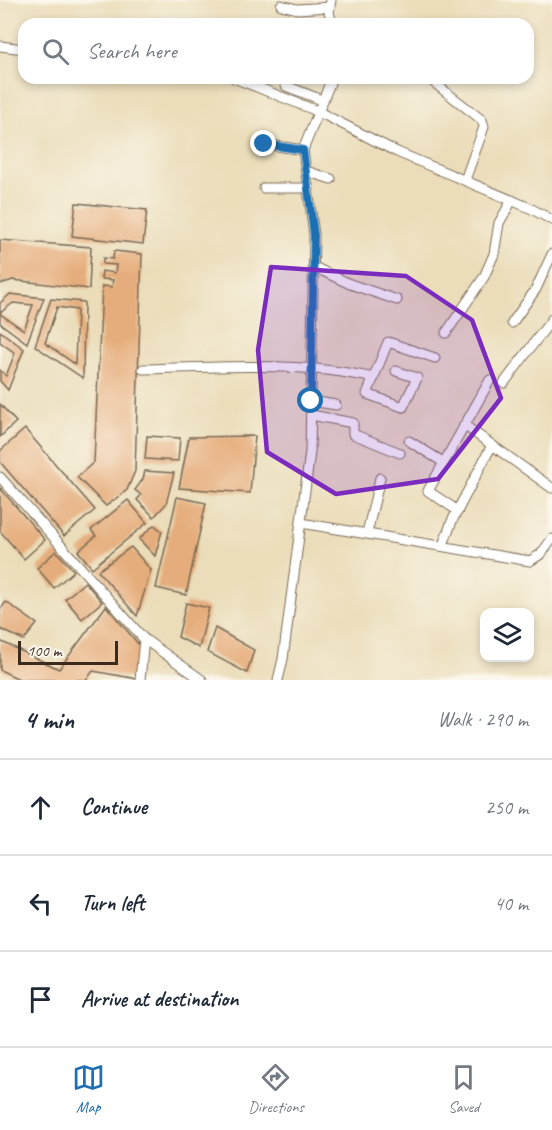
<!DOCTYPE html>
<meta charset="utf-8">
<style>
body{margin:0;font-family:Caveat,sans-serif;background:#f2f2f3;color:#1f2937}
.controls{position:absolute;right:18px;bottom:18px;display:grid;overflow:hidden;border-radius:12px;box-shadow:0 3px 9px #0003}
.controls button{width:54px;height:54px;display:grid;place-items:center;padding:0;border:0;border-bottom:2px solid #e0e1e3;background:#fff;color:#1f2937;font:30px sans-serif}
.scale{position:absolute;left:18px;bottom:15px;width:100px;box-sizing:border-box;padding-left:6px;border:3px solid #3b2a1e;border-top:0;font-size:16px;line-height:21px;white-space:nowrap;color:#3b2a1e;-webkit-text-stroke:4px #fbf7ec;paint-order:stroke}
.stop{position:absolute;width:18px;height:18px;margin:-14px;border:4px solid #1f6fb2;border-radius:50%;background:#fff}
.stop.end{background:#1f6fb2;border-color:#fff;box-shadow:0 2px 6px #0008}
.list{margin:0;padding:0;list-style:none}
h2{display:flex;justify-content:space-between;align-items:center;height:78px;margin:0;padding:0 24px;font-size:26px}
h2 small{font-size:20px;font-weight:400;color:#747a83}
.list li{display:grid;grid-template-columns:39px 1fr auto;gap:18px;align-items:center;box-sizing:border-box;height:96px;padding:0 24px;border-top:2px solid #e0e1e3}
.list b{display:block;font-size:22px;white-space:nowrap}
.list em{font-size:20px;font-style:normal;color:#747a83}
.icon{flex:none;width:33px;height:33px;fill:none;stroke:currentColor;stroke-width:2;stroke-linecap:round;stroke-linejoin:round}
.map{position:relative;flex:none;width:552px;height:680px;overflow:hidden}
.search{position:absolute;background:#fff;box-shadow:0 3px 9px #0003;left:18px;right:18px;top:18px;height:66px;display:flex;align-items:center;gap:15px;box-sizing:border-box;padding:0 21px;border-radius:18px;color:#747a83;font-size:22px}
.sheet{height:366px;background:#fff}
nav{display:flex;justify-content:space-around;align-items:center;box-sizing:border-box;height:84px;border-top:2px solid #e0e1e3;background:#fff;font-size:16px;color:#747a83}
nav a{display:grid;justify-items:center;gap:3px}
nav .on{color:#1f6fb2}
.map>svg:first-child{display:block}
.building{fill:#e6ad7c;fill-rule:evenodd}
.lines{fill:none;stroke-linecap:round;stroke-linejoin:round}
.minor-casing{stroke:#796954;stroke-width:11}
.minor{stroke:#fff;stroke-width:9}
.route{stroke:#1f6fb2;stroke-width:8}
.marked{fill:#7b2cbf;fill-opacity:0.2;stroke:#7b2cbf;stroke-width:4.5;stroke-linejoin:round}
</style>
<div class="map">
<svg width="552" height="680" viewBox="0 0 552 680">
<rect width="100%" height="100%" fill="#fbf7ec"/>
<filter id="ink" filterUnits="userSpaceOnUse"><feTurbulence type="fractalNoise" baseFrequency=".0167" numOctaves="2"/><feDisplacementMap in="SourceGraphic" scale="12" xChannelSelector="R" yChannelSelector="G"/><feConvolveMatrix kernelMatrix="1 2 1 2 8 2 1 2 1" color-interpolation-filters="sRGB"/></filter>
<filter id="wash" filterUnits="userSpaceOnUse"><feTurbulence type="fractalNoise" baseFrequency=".008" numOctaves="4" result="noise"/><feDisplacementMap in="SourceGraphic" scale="24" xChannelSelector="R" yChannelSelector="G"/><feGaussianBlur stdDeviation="1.35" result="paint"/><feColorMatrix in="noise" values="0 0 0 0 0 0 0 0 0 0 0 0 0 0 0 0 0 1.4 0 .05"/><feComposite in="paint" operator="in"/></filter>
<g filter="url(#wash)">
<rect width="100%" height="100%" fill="#ebddb9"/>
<g id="blocks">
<!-- building -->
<g class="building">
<path d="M76,203L147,210L143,244L72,236Z"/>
<path d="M0,240L91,247L89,289L13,280L0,284Z"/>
<path d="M114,251L142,254L135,471L127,490L106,506L77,477L94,462L102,286L112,287L113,280L101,279L102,271L115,273L116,265L103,264V258L113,259Z"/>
<path d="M10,294L44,298L27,343L0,323V314L24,330L33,305L13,303L0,313V303Z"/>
<path d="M51,299L84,302L83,378L35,346ZM57,307L77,310L75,364L45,343Z"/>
<path d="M0,331L24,349L8,390L0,381V370L6,376L15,353L0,342Z"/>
<path d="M0,404L16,422L0,437Z"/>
<path d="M25,429L95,510L64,536L0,462V451Z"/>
<path d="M147,436L180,438L178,461L145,459Z"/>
<path d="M255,436L250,493L179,488L189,437Z"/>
<path d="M145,471L174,473L166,504L154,517L137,500L141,495L135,490L143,479Z"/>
<path d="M0,488L45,540L24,559L0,531Z"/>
<path d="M177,497L206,503L186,595L156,588Z"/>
<path d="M128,500L147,523L92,568L78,551L96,536L91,530Z"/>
<path d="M154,525L162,531L155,556L139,539Z"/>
<path d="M131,547L151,570L137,616L98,571Z"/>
<path d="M56,551L74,571L54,588L37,568Z"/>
<path d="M85,582L102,602L82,619L65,599Z"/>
<path d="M6,602L37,624L24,640L0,629V610Z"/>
<path d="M186,603L209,608L199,648L178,637Z"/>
<path d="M106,606L140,646L138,679L93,671L86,680H21L0,670V641L59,669Z"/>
<path d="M215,628L254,650L247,673L207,652Z"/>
</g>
</g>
</g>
<g filter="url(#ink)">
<use href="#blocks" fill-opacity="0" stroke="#796954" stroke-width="1.5"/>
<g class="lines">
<defs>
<g id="minor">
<path d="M331,0L329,12L332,24"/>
<path d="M281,5L297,9L330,7"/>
<path d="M0,46L24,49"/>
<path d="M234,78L317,111L397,152L530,208L552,220"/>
<path d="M428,78L482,120L484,127L465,180"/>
<path d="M286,86L322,100"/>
<path d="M264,144L303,150"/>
<path d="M306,171L331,179"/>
<path d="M264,188H309"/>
<path d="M314,267L350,284L397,300"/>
<path d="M512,323L536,289L552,254"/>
<path d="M446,333L484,277L494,254L499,223L512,200"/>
<path d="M143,369C219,367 300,361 374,378"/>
<path d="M396,371L417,378L403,407L367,394L388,342L435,358"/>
<path d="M504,383L552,319"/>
<path d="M311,401L336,405"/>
<path d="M311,415L353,423V434L400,453"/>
<path d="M464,425L552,488"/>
<path d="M409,441L443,462"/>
<path d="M0,477L144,639L202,680"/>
<path d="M458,511L428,491L490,380"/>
<path d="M301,523L530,561L541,554L552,539"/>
<path d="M367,533L380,478"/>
<path d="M443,545L452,521L492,445"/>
<path d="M140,680L144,639"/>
<path d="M278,680L283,659L310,452L314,235L303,150L332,78"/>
</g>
</defs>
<!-- minor casing -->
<use href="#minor" class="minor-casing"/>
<!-- minor -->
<use href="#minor" class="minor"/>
</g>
</g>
<g class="lines" filter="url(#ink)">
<!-- route -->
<path class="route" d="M264,144L303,150L314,235L311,401"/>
</g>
<!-- marked area -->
<path class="marked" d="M271,267L406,276L472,320L501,398L438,479L336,494L267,452L258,350Z"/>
</svg>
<div class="controls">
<button><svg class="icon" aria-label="layers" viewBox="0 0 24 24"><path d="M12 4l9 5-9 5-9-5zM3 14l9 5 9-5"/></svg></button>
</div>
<div class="scale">100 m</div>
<div class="stop" style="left:311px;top:401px"></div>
<div class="stop end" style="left:264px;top:144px"></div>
<div class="search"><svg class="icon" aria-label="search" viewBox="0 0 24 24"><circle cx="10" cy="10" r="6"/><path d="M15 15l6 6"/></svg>Search here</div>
</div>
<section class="sheet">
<h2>4 min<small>Walk · 290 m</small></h2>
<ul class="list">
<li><svg class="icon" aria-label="ahead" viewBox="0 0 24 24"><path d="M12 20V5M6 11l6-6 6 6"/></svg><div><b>Continue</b></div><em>250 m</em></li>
<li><svg class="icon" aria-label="left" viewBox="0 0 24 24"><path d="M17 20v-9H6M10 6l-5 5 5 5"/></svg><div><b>Turn left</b></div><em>40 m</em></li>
<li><svg class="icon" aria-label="arrive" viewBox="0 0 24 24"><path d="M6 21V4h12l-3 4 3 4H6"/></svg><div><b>Arrive at destination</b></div></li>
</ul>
</section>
<nav>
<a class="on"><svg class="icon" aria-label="map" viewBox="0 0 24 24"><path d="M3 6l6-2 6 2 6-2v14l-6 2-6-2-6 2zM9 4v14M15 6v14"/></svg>Map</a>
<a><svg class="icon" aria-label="directions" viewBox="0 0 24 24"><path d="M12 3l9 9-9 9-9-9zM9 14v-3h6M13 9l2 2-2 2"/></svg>Directions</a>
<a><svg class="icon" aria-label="saved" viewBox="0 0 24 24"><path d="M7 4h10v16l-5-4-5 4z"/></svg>Saved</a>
</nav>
